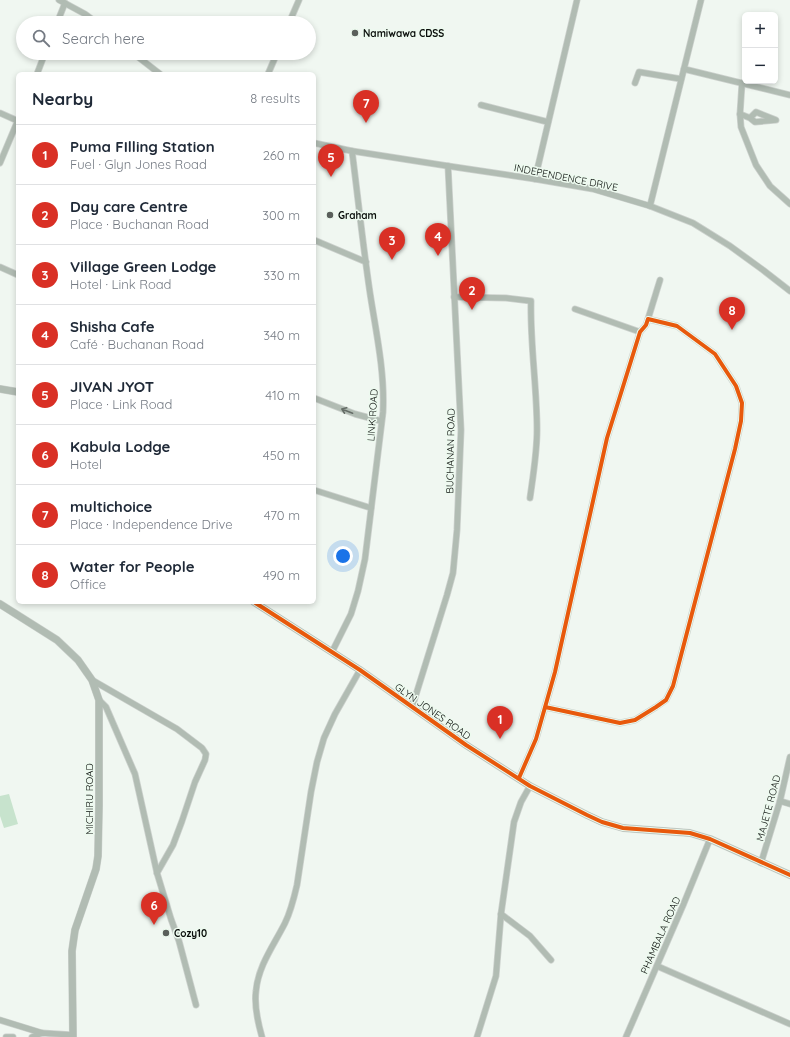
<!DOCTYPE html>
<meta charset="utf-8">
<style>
body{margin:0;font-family:Quicksand,sans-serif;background:#f6f6f7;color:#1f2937}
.controls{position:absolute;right:12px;top:12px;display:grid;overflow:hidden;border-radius:6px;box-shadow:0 2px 6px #0003}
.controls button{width:36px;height:36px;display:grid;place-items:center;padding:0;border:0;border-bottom:1px solid #e0e1e3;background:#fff;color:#1f2937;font:20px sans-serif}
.you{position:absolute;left:343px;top:556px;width:14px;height:14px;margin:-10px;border:3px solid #fff;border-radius:50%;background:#1a73e8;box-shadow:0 0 0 6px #1a73e833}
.badge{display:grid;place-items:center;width:26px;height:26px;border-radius:50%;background:#d93025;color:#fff;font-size:13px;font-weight:700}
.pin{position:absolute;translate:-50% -33px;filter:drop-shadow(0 1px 2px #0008)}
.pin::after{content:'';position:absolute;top:21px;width:14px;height:12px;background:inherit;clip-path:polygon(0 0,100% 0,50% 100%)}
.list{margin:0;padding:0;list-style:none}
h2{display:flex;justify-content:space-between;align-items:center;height:52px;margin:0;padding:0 16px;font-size:17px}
h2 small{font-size:13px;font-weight:400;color:#747a83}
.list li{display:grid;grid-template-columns:26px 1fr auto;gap:12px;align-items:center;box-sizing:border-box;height:60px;padding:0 16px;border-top:1px solid #e0e1e3}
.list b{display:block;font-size:15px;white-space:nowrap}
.list p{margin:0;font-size:13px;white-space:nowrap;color:#747a83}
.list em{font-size:13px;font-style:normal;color:#747a83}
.icon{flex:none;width:22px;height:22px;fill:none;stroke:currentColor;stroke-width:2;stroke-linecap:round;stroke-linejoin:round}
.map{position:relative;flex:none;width:790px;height:1037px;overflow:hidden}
.search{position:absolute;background:#fff;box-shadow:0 2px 6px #0003;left:16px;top:16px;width:300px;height:44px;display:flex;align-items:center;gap:10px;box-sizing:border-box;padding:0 14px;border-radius:22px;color:#747a83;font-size:15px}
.panel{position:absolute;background:#fff;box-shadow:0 2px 6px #0003;left:16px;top:72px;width:300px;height:532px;border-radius:6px}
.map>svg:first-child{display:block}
.green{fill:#c7e3cd}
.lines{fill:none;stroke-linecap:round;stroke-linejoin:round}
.minor-casing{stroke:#ccd1cd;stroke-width:7}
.tertiary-casing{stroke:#ccd1cd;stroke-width:8}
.minor{stroke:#b1bcb3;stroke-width:5.5}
.tertiary{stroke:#b1bcb3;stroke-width:7}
.cycleway-casing{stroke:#edfaef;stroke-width:6}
.cycleway{stroke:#e8590c;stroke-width:4}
.oneway{stroke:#656d67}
.poi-dot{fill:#5a5f5b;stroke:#edfaef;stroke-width:1.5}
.labels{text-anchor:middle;stroke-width:3;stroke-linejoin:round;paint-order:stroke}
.poi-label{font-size:10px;font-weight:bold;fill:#090d0a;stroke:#edfaef;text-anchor:start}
.street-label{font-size:10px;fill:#090d0a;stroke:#edfaef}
</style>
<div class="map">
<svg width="790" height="1037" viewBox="0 0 790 1037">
<rect width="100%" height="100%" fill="#f0f7f1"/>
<!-- green -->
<path class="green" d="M9,794L18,824L4,828L0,816V796Z"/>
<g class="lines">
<defs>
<g id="minor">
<path d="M59,0L85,14L97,23"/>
<path d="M57,23L65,3"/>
<path d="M289,23L299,0"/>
<path d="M133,53L160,74"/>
<path d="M684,69L790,95"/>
<path d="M37,74L45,53"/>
<path d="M268,74L277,53"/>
<path d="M635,83L639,72L681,79"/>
<path d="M742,83L740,114L741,127L756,165L770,186L790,204"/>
<path d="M481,105L548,122"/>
<path d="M0,113L18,121"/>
<path d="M740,114L750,118L755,122L776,120L756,112L750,118"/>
<path d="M314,143L352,151L448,166L535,179L593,189L650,206L693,223L730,246L763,270L790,291"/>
<path d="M0,163L18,120"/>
<path d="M535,179L577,0"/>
<path d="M650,206L701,0"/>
<path d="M314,240L366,262"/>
<path d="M0,267L18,275"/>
<path d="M454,297L506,298L531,301C530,344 537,387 537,430C537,453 533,476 530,498"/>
<path d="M575,309L640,332"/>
<path d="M648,319L660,280"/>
<path d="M314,398L355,414L381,421"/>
<path d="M314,490L371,508"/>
<path d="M332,652L351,614L358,591L365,559L383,412C385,372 376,332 370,293C363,246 358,198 352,151"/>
<path d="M92,680L177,729L202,748L206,754L205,760L195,782L182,821L173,845L157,873"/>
<path d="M99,700L106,707L135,774L157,873L171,919L179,941L196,1005"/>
<path d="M411,706L414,701L447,595L453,573L457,530L461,430L448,166"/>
<path d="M519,778L536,739L555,672L607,438L640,332L646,325L648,319L677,326L715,354L736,386L742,403L741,421L735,449L673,686L666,700L656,707L635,720L620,723L545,707"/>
<path d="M780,801L790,804"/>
<path d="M761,863L780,801L790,757"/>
<path d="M501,914L530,936L551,960"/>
<path d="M657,966L790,1024"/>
<path d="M0,1020L42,1033"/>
<path d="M6,1037H13"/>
<path d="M32,1037L42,1033L73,1035"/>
<path d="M262,1037C258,1023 254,1006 256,991C258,966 274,945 285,923C291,911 294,898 297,885L311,792L317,762L324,738L335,714L360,670"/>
<path d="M477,1037L496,976L501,914L514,822L521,802L530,786"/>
<path d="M626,1037L684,903L710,839"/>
</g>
<g id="tertiary">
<path d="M0,389L18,392"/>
<path d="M254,602L360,670L466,745L530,786L587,815L602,822L623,828L690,833L710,839L790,875"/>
<path d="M0,604L57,640L78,660L92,680L99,700V805L98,856L96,869L75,930L72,951L73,1037"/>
</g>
</defs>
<!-- minor casing -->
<use href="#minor" class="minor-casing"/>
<!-- tertiary casing -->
<use href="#tertiary" class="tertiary-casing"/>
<!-- minor -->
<use href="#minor" class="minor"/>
<!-- tertiary -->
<use href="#tertiary" class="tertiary"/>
<defs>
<g id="cycleway">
<path d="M254,602L360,670L466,745L530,786L587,815L602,822L623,828L690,833L710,839L790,875"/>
<path d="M519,778L536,739L555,672L607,438L640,332L646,325L648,319L677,326L715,354L736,386L742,403L741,421L735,449L673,686L666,700L656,707L635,720L620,723L545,707"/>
</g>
</defs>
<!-- cycleway casing -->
<use href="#cycleway" class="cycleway-casing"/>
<!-- cycleway -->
<use href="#cycleway" class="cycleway"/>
</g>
<!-- one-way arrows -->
<defs><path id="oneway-shaft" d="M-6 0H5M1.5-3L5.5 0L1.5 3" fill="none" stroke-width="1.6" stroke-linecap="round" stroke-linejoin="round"/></defs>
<use class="oneway" href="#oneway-shaft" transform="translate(347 411) rotate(-159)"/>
<!-- markers -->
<g class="poi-dot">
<circle cx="355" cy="33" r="4"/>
<circle cx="330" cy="215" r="4"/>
<circle cx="166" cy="933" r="4"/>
</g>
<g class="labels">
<!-- poi labels -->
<g class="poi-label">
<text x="363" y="37">Namiwawa CDSS</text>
<text x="338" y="219">Graham</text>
<text x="174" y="937">Cozy10</text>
</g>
<!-- street labels -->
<g class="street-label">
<text transform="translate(566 177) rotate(11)" y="4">INDEPENDENCE DRIVE</text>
<text transform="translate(372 415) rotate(-86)" y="4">LINK ROAD</text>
<text transform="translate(450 451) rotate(-89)" y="4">BUCHANAN ROAD</text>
<text transform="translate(433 711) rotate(35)" y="4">GLYN JONES ROAD</text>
<text transform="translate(89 799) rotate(-90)" y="4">MICHIRU ROAD</text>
<text transform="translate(768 808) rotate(-75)" y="4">MAJETE ROAD</text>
<text transform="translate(660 935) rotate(-66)" y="4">PHAMBALA ROAD</text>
</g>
</g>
</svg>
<div class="controls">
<button>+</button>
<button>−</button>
</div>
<div class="you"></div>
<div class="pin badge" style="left:500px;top:739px">1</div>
<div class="pin badge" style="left:472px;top:310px">2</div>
<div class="pin badge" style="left:392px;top:260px">3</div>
<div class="pin badge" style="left:438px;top:256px">4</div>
<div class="pin badge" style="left:331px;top:177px">5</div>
<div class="pin badge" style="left:154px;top:925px">6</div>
<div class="pin badge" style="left:366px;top:123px">7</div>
<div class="pin badge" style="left:732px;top:330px">8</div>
<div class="search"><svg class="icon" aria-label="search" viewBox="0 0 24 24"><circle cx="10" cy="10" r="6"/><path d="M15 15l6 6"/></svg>Search here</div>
<section class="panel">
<h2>Nearby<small>8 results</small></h2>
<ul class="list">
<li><span class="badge">1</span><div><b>Puma FIlling Station</b><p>Fuel · Glyn Jones Road</p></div><em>260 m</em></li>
<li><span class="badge">2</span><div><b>Day care Centre</b><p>Place · Buchanan Road</p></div><em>300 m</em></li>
<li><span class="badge">3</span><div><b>Village Green Lodge</b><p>Hotel · Link Road</p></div><em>330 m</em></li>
<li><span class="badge">4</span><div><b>Shisha Cafe</b><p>Café · Buchanan Road</p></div><em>340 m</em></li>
<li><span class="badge">5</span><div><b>JIVAN JYOT</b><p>Place · Link Road</p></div><em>410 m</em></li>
<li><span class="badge">6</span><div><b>Kabula Lodge</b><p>Hotel</p></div><em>450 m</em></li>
<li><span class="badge">7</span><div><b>multichoice</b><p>Place · Independence Drive</p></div><em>470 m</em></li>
<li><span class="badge">8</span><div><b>Water for People</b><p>Office</p></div><em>490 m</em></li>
</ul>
</section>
</div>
